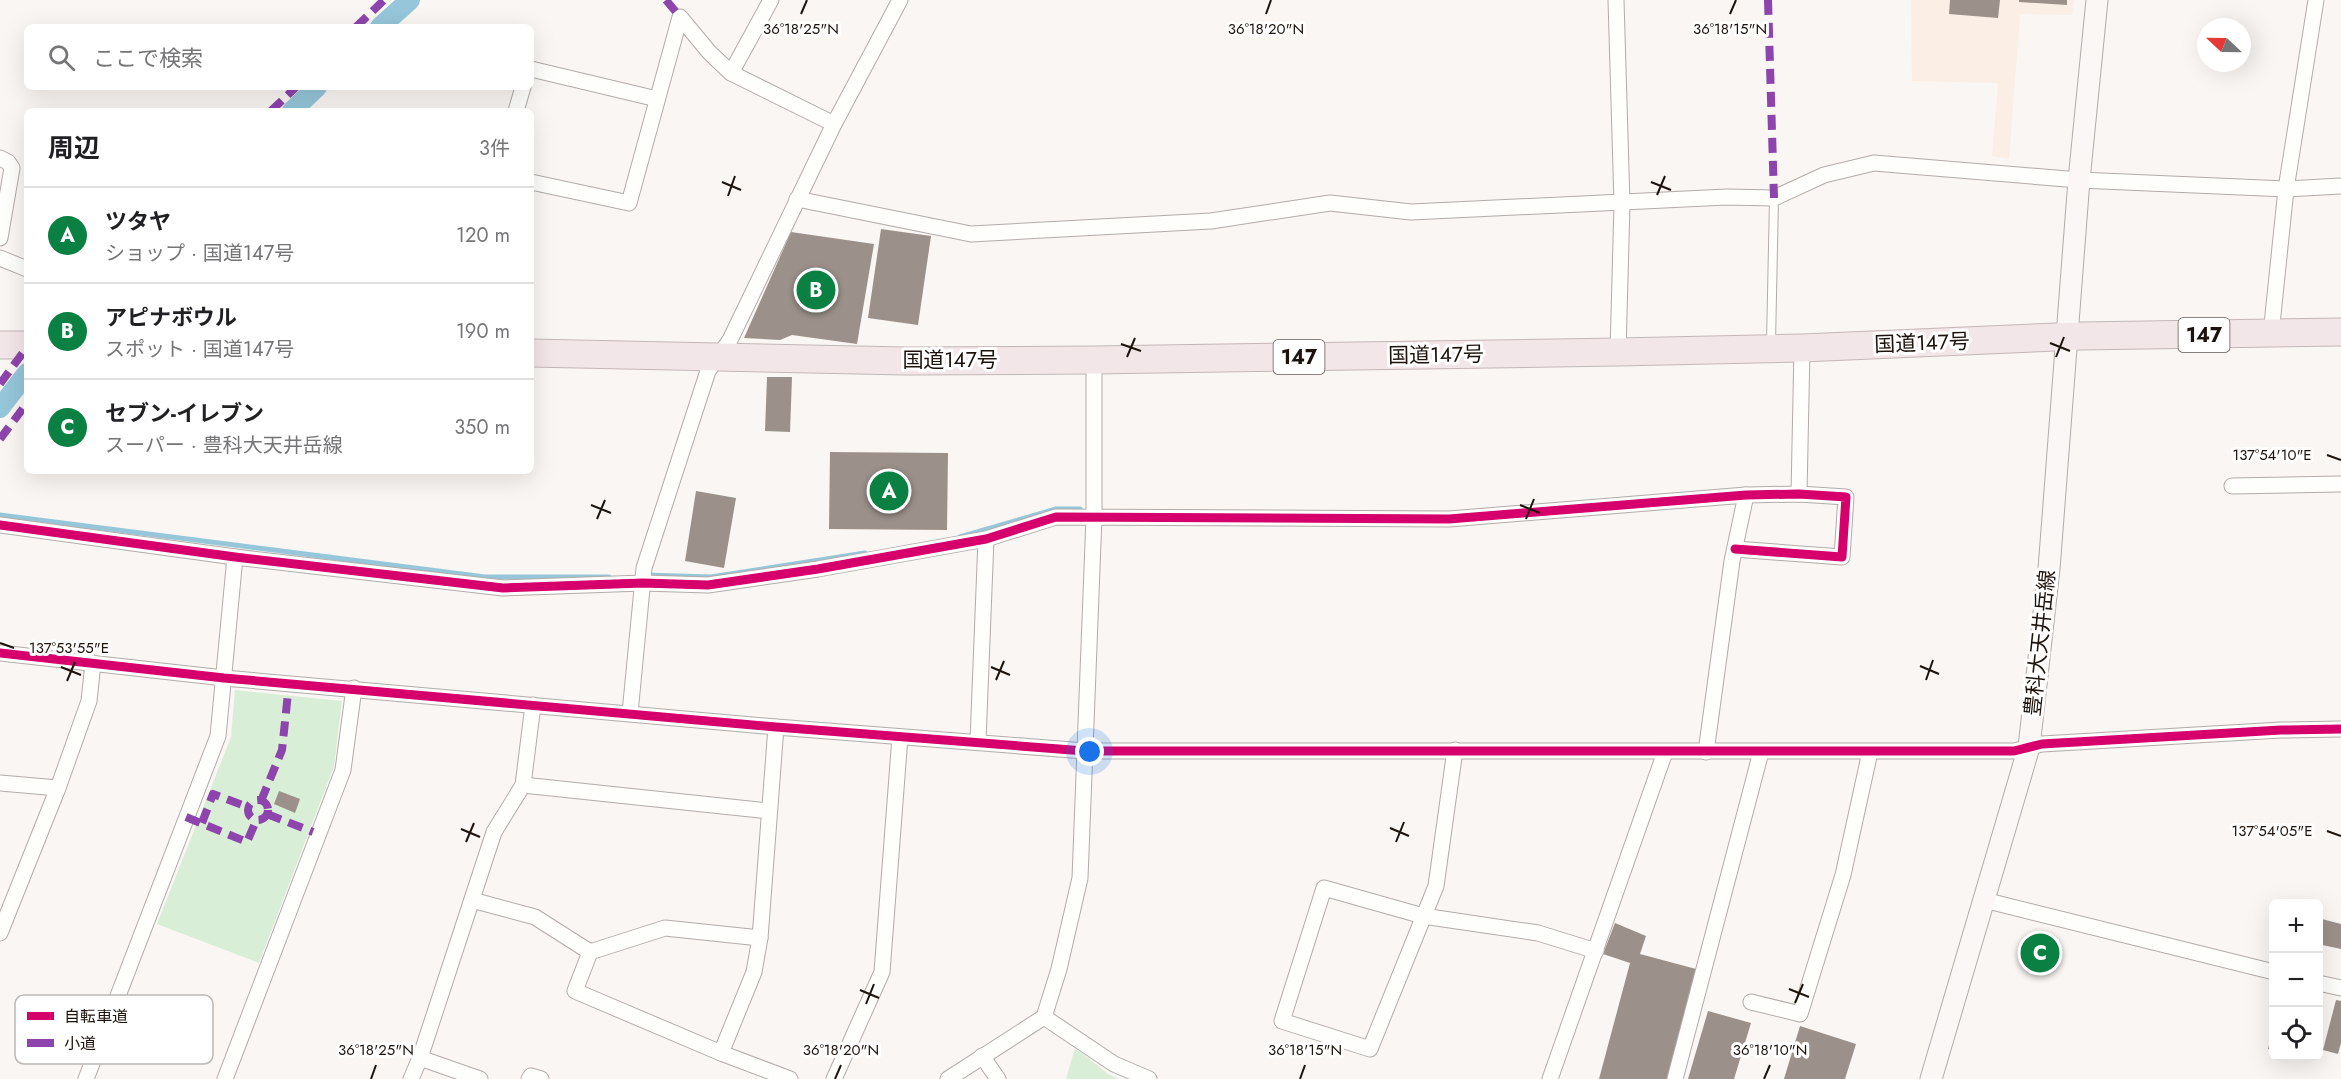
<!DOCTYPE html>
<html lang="ja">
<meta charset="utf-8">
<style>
body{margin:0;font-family:Jost,"Noto Sans JP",sans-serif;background:#f2f2f2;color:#202124}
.controls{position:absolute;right:18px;bottom:18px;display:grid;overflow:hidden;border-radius:9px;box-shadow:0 6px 24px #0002}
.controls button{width:54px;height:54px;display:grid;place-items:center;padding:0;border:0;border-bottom:2px solid #e0e0e0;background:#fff;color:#202124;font:30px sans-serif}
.compass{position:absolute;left:2197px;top:18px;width:54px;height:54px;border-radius:50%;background:#fff;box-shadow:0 6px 24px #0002;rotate:292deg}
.you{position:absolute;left:1090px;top:752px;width:21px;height:21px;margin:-15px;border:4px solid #fff;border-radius:50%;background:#1a73e8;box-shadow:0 0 0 9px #1a73e833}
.badge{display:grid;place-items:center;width:39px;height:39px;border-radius:50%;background:#0b8043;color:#fff;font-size:20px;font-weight:700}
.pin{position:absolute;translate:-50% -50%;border:3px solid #fff;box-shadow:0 2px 6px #0006}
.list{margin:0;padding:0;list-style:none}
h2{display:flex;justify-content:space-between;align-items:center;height:78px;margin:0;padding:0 24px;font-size:26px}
h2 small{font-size:20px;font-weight:400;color:#757577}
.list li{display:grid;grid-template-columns:39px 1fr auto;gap:18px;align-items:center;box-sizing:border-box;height:96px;padding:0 24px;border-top:2px solid #e0e0e0}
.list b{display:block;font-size:22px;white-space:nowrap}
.list p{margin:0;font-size:20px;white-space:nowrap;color:#757577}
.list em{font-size:20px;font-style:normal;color:#757577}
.icon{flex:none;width:33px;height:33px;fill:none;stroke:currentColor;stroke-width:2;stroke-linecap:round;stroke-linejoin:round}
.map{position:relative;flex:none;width:2341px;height:1079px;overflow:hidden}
.search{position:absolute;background:#fff;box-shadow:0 6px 24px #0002;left:24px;top:24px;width:510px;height:66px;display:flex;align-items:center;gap:15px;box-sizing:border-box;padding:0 21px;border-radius:9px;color:#757577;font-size:22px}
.panel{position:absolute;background:#fff;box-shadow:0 6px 24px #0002;left:24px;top:108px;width:510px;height:366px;border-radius:9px}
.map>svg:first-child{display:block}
.medical{fill:#fbeee5}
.green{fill:#d9eed6}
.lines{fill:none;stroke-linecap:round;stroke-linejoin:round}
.stream{stroke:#95c6d9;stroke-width:5}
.canal{stroke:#95c6d9;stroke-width:20}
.building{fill:#9c918a}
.lane-casing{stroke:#b3aca8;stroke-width:10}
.street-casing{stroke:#b3aca8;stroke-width:17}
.secondary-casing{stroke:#b3aca8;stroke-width:23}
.highway-casing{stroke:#c4b6b7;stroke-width:29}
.lane{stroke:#fefefd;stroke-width:8}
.street{stroke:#fefefd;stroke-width:15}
.secondary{stroke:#fbf7f7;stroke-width:21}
.highway{stroke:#f3e6e9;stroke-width:27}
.quiet{stroke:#8e44ad;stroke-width:8;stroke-dasharray:15 8;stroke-linecap:butt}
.cycleway-casing{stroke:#fff;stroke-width:13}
.cycleway{stroke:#d6006c;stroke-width:9}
.ticks{fill:none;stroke:#1d130d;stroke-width:2}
.labels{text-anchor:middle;stroke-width:6;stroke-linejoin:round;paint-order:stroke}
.shield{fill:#fff;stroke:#615a56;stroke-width:1.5}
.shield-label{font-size:20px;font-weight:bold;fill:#1d130d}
.street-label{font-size:21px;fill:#1d130d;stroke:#fff}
.key{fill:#fff;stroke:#bbb8b6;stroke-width:1.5}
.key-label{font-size:16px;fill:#1d130d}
.ticks-label{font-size:15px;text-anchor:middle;fill:#1d130d;stroke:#fff;stroke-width:6;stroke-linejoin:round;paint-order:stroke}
</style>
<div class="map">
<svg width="2341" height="1079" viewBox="0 0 2341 1079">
<rect width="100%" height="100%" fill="#f9f6f3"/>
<!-- medical -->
<path class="medical" d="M1911,0H2074L2072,15L2020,14L2009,159L1992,156L1998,83L1912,81Z"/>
<!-- green -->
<g class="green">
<path d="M235,690L342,701L334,766L259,963L157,924L231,737Z"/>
<path d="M1075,1048L1108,1074L1119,1079H1066Z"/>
</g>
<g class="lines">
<!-- stream -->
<g class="stream">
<path d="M0,515L485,577H609"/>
<path d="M960,537L1056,509H1080"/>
<path d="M645,575L711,577L865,553"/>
</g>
<!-- canal -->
<g class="canal">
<path d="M380,27L410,0"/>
<path d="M292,111L317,87"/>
<path d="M0,408L27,373"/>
</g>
</g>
<!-- building -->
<g class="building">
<path d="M1950,0H2000L1998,18L1949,14Z"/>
<path d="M2019,0H2067V5L2019,2Z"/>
<path d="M881,229L931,236L918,325L868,318Z"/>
<path d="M791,232L874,244L857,344L792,335L780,340L744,338Z"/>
<path d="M767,377H792L790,432L765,431Z"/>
<path d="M830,452L948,453L947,530L829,529Z"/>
<path d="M696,491L736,498L724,568L685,561Z"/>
<path d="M279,791L300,799L295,813L274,804Z"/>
<path d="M2318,918L2341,924V949L2318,944Z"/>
<path d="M1615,923L1646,936L1640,954L1696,969L1668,1079H1599L1630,963L1603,954Z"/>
<path d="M2336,1000L2341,1001V1043L2338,1054L2323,1050Z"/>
<path d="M1708,1011L1751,1023L1734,1079H1688Z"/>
<path d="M1800,1026L1856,1044L1845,1079H1784Z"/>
<path d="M2273,1029H2274V1050L2268,1049Z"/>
</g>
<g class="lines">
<defs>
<path id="lane" d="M1771,343L1774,198"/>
<g id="street">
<path d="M1616,0L1622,204L1618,352"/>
<path d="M531,69L657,99"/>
<path d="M731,73L771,0"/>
<path d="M516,111L523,87"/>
<path d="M0,158L8,162L12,168L0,238"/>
<path d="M531,182L629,203L680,17L709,52L731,73L834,124"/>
<path d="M797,199L971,234L1211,221L1330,203L1411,212L1727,197L1774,198L1824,175L1874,163L2079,180L2286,189L2341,186"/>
<path d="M0,258L27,269"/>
<path d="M2271,334L2286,189L2316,0"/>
<path d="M2232,486L2341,484"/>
<path d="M1799,494L1802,348"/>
<path d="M0,525L235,557L503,588L643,583L708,585L818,569L986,539L1056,517L1449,519L1746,495L1799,494L1846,497L1842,557L1735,549"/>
<path d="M0,653L224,678L776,727L1085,751H2014L2042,744L2281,730L2341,729"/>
<path d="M630,713L644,568L708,371L730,340L834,124L900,0"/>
<path d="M978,741L986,539"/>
<path d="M1455,750L1436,886L1370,1049L1282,1021L1324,888L1423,916L1538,933L1596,951"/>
<path d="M1706,752L1732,561L1746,495"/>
<path d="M0,783L58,788"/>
<path d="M523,785L769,811"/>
<path d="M472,900L535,917L590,952L575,991L721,1053L790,1079"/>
<path d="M1984,900L2274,972"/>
<path d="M0,933L58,788L89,701L93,663"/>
<path d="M590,952L665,928L760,938"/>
<path d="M2318,983L2341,988"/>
<path d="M1751,1002L1800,1014L1843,875L1870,752"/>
<path d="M1044,1017L1114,1064L1149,1079"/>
<path d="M721,1053L754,972L760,938L776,727"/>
<path d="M982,1056L998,1079"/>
<path d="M420,1058L480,1079"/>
<path d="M86,1079L218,736L235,557"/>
<path d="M225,1079L343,770L354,688"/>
<path d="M411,1079L420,1058L494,832L523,785L533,705"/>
<path d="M529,1079L531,1076L541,1079"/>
<path d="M834,1079L882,972L900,737"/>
<path d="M948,1079L1044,1017L1059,969L1080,878L1094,517V360"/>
<path d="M1550,1079L1665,752"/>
<path d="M1675,1079L1761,752"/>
</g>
<path id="secondary" d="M1931,1079L2029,747L2049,569L2079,180L2097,0"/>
<g id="highway">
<path d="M0,345H27"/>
<path d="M531,353L905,361L1094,360L1618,352L1802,348L2081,336L2341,332"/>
</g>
</defs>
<!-- lane casing -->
<use href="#lane" class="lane-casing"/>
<!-- street casing -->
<use href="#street" class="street-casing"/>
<!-- secondary casing -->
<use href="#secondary" class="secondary-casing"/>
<!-- highway casing -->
<use href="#highway" class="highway-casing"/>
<!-- lane -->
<use href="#lane" class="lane"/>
<!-- street -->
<use href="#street" class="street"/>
<!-- secondary -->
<use href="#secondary" class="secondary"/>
<!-- highway -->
<use href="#highway" class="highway"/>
<!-- quiet -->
<g class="quiet">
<path d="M666,0L680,17"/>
<path d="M1768,0L1774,198"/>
<path d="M356,27L384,0"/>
<path d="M271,111L296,87"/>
<path d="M0,384L27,347"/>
<path d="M0,439L27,403"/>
<circle cx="258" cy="810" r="10"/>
<path d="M261,801L282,750L288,693"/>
<path d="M267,814L313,832"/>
<path d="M186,817L247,842L256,821"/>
<path d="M202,823L213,794L248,807"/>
</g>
<defs>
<g id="cycleway">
<path d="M0,525L235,557L503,588L643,583L708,585L818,569L986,539L1056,517L1449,519L1746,495L1799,494L1846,497L1842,557L1735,549"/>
<path d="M0,653L224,678L776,727L1085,751H2014L2042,744L2281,730L2341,729"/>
</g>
</defs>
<!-- cycleway casing -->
<use href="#cycleway" class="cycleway-casing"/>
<!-- cycleway -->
<use href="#cycleway" class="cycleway"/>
</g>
<!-- ticks -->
<path class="ticks" d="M801,14L807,0M1266,14L1271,0M1730,14L1736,0M722,182L741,190M1651,182L1671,190M1657,195L1665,176M728,196L735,176M2050,343L2070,351M1121,344L1141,351M1127,357L1135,338M2056,357L2064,337M2327,455L2341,460M591,505L611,513M1520,505L1540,513M597,519L605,500M1526,519L1534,499M0,643L14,648M1920,666L1939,674M61,667L81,675M991,667L1010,675M996,680L1004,661M1926,680L1933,660M67,681L75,662M1390,828L1409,836M461,829L480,837M2327,831L2341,836M466,842L474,823M1396,842L1404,822M1789,989L1809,997M860,990L879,998M1795,1003L1803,984M866,1004L874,984M371,1079L376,1065M835,1079L841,1065M1300,1079L1305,1065M1764,1079L1770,1065"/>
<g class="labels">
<!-- shield labels -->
<g class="shield">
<rect x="2178.5" y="318" width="51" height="34" rx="4.5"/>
<rect x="1273.5" y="340" width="51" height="34" rx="4.5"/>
</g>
<g class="shield-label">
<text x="2204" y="342">147</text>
<text x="1299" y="364">147</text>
</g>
<!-- street labels -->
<g class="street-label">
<text transform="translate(1922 343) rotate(-2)" y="7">国道147号</text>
<text transform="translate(1436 355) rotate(-1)" y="7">国道147号</text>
<text x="950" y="367">国道147号</text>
<text transform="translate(2040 643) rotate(-84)" y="7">豊科大天井岳線</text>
</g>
</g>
<!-- legend -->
<rect x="15" y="995" width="198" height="69" rx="9" class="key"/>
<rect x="27" y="1012" width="27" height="8" fill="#d6006c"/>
<rect x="27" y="1039" width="27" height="8" fill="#8e44ad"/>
<g class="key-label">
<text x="64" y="1022">自転車道</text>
<text x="64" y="1049">小道</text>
</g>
<g class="ticks-label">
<text x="801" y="34">36°18'25"N</text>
<text x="1266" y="34">36°18'20"N</text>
<text x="1730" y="34">36°18'15"N</text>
<text x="2272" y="460">137°54'10"E</text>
<text x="69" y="653">137°53'55"E</text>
<text x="2272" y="836">137°54'05"E</text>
<text x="376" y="1055">36°18'25"N</text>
<text x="841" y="1055">36°18'20"N</text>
<text x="1305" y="1055">36°18'15"N</text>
<text x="1770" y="1055">36°18'10"N</text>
</g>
</svg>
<div class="controls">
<button>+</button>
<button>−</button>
<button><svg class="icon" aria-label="locate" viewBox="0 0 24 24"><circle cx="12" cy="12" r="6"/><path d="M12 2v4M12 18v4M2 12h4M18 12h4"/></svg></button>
</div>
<svg class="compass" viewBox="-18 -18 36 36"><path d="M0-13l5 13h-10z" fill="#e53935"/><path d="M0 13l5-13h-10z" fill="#757577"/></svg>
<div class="you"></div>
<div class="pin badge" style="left:889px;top:491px">A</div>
<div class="pin badge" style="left:816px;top:290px">B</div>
<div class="pin badge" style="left:2040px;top:953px">C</div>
<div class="search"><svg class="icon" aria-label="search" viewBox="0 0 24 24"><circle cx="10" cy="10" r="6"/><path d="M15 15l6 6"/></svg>ここで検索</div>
<section class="panel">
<h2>周辺<small>3件</small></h2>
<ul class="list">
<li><span class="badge">A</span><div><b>ツタヤ</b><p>ショップ · 国道147号</p></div><em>120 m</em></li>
<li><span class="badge">B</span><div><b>アピナボウル</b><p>スポット · 国道147号</p></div><em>190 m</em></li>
<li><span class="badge">C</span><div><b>セブン-イレブン</b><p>スーパー · 豊科大天井岳線</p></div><em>350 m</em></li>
</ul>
</section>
</div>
